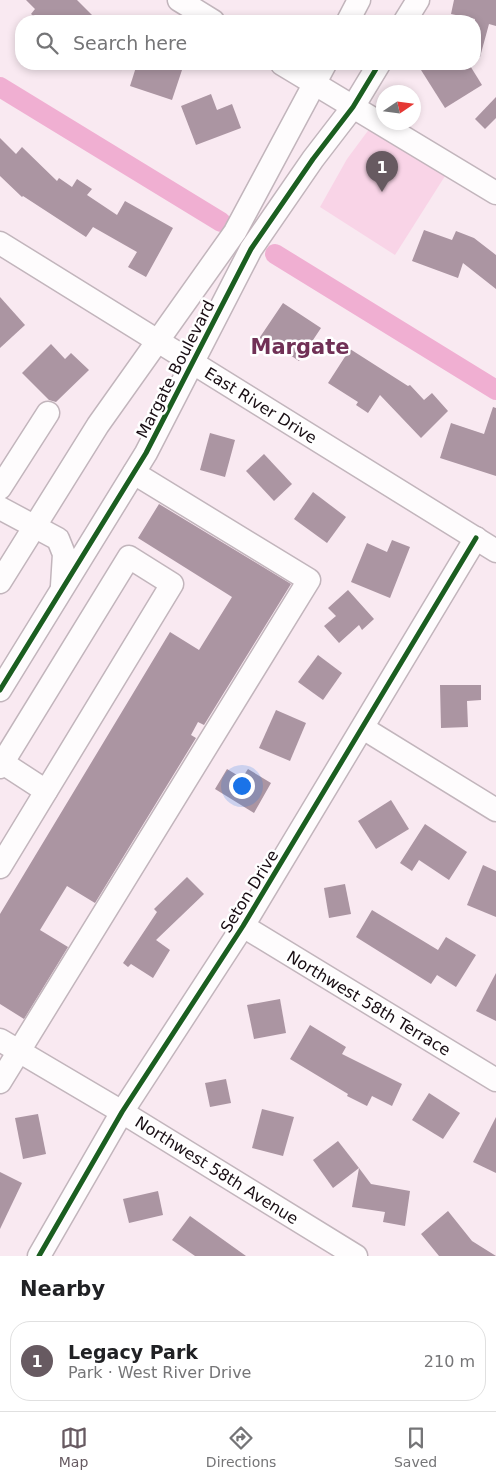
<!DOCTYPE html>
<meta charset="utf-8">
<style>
body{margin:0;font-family:"DejaVu Sans",sans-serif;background:#f2f2f2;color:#202124}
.compass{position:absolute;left:376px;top:85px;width:45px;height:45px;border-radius:50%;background:#fff;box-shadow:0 2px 8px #0003;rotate:77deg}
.you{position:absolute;left:241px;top:785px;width:18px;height:18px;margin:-12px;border:4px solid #fff;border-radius:50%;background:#1a73e8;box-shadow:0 0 0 8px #1a73e833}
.badge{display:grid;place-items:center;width:32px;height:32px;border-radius:50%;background:#675a61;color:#fff;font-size:16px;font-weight:700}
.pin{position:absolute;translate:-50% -41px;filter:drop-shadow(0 1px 2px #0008)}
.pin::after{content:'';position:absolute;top:26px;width:18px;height:15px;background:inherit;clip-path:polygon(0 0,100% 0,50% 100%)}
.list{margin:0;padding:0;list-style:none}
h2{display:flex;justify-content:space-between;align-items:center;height:65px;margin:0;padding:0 20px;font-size:21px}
h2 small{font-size:16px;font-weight:400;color:#757577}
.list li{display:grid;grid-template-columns:32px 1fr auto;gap:15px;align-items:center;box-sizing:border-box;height:80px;margin:0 10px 10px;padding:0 10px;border:1px solid #e0e0e0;border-radius:20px}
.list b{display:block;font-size:19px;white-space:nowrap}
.list p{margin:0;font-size:16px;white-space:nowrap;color:#757577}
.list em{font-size:16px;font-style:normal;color:#757577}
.icon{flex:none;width:28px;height:28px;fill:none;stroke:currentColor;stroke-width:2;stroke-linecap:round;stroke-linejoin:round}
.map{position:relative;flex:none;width:496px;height:1256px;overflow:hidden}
.search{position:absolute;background:#fff;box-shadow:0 2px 8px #0003;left:15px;right:15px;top:15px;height:55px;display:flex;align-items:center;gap:12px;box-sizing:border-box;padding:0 18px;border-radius:20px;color:#757577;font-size:19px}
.sheet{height:155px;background:#fff}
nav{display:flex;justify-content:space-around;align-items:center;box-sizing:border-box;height:70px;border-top:1px solid #e0e0e0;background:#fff;font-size:14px;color:#757577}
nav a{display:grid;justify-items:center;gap:2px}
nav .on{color:#675a61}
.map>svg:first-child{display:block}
.green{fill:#f9d4e7}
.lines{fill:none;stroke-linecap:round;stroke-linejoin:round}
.canal{stroke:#f0afd2;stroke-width:20}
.building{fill:#ab95a2}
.minor-casing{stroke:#c2b5bc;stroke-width:25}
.minor{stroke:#fefcfd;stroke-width:22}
.cycleway-casing{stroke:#fff;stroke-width:8}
.cycleway{stroke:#1b5e20;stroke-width:5}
.labels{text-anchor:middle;stroke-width:5;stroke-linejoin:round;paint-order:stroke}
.street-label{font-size:16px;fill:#180d13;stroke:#fff}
.district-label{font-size:21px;font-weight:bold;fill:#703156;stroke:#fff}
</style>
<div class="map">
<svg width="496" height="1256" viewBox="0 0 496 1256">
<rect width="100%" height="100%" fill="#f9e9f1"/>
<!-- green -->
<path class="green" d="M370,128L445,176L395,255L320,207L347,159Z"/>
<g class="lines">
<!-- canal -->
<g class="canal">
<path d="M0,87L221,222"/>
<path d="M275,254L496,390"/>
</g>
</g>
<!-- building -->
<g class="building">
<path d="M26,0H77L98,21H39L31,14L35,9Z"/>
<path d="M454,0H496V26L489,24L480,57H475V19L451,14Z"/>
<path d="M137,64H184L172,100L130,86Z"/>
<path d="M431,64H469L482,85L445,108L421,70Z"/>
<path d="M211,94L217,110L232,104L241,128L196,145L181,106Z"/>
<path d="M496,97V118L485,129L475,119Z"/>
<path d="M0,138L16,154L22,147L57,181L59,178L72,187L77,179L92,189L87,195L117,215L125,201L173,228L146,277L128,267L137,252L93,227L86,237L23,196L22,197L0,176Z"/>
<path d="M424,230L452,240L456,231L474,238L496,255V289L463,263L458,278L412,261Z"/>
<path d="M0,297L25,325L0,348Z"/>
<path d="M283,303L321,328L299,361L275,345L270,352L256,343Z"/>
<path d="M51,344L65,359L71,353L89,370L56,402L49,400L22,373Z"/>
<path d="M350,349L408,386L410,385L424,400L432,393L448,411L421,438L380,395L368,413L356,405L358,402L328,383Z"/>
<path d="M493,407L496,408V476L440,458L451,423L484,434Z"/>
<path d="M210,433L235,440L225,477L200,470Z"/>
<path d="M264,454L292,484L274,501L246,471Z"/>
<path d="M313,492L346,517L327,543L294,519Z"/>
<path d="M159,504L291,584L204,725L198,722L191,735L196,738L95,903L67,886L40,930L68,947L24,1019L0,1004V914L170,632L199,650L232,597L138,538Z"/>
<path d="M392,540L410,547L390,598L351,582L367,543L387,552Z"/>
<path d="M348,590L374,619L362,630L359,625L339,643L324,626L336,616L328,608Z"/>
<path d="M318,655L342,673L323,700L298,682Z"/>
<path d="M440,685H481V700L467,701L468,727L441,728Z"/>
<path d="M276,710L306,723L290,761L259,748Z"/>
<path d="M227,769L242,778L248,769L271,783L254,813L215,789Z"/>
<path d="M391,800L409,829L376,849L358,821Z"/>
<path d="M425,824L467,852L449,880L419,860L412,871L400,863Z"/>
<path d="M483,865L496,871V917L467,905Z"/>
<path d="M187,877L204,894L156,940L170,950L153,978L131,964L128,967L123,963L157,912L154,909Z"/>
<path d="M345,884L351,914L329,918L324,888Z"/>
<path d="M372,910L438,950L446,937L476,955L456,987L437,975L431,984L356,937Z"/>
<path d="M496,973V1021L476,1011Z"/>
<path d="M280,999L286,1033L254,1039L247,1005Z"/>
<path d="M310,1025L346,1047L342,1054L402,1084L392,1106L372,1096L367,1106L347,1096L348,1094L290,1059Z"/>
<path d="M226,1079L231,1103L210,1107L205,1083Z"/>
<path d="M429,1093L460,1113L443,1139L412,1120Z"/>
<path d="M262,1109L294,1117L283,1156L252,1148Z"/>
<path d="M38,1114L46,1154L23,1159L15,1118Z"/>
<path d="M496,1117V1173L473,1162Z"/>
<path d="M338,1141L359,1168L333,1188L313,1160Z"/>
<path d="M359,1168L371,1184L410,1191L405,1226L383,1222L385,1212L352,1207Z"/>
<path d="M0,1172L22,1183L0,1229Z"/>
<path d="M158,1191L163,1215L129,1223L123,1199Z"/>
<path d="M448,1211L472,1241L496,1256H439L421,1234Z"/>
<path d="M190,1216L246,1256H195L172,1240Z"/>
</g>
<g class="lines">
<defs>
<g id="minor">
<path d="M179,0L213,21"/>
<path d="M348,21L359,0"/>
<path d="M405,21L418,0"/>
<path d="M282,64L496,193"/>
<path d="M0,243L496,551"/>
<path d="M0,488L48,413"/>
<path d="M0,508L58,539L64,554L62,586"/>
<path d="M0,582L98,425L235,232L325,64"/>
<path d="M0,690L146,453L251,249L313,159L353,107L379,64"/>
<path d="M363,728L496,810"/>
<path d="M0,761L46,791"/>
<path d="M0,767L129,557L172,584L0,867"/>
<path d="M243,926L496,1080"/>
<path d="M0,1040L122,1112L356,1256"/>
<path d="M0,1082L309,580L134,473"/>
<path d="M39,1256L122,1112L243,926L476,538"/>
</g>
</defs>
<!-- minor casing -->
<use href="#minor" class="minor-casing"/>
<!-- minor -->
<use href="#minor" class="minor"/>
<defs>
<g id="cycleway">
<path d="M0,690L146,453L251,249L313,159L353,107L379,64"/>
<path d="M39,1256L122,1112L243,926L476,538"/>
</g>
</defs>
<!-- cycleway casing -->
<use href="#cycleway" class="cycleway-casing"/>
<!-- cycleway -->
<use href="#cycleway" class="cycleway"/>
</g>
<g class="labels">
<!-- street labels -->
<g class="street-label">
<text transform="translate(175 369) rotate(-63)" y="6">Margate Boulevard</text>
<text transform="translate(261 405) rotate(32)" y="6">East River Drive</text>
<text transform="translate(249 891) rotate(-58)" y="6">Seton Drive</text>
<text transform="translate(369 1003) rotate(31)" y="6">Northwest 58th Terrace</text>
<text transform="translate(217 1170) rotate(32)" y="6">Northwest 58th Avenue</text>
</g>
<!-- district labels -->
<g class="district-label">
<text x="300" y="354">Margate</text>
</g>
</g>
</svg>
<svg class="compass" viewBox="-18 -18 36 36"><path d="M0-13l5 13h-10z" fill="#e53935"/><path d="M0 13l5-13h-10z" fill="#757577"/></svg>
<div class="you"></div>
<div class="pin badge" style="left:382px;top:192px">1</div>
<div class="search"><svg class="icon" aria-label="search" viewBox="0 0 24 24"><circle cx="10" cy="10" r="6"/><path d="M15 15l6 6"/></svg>Search here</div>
</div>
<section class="sheet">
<h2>Nearby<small></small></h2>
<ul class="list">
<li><span class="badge">1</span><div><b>Legacy Park</b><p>Park · West River Drive</p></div><em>210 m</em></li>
</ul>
</section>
<nav>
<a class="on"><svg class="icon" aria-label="map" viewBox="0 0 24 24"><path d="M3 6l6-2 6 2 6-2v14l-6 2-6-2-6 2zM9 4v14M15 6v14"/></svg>Map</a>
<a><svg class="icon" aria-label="directions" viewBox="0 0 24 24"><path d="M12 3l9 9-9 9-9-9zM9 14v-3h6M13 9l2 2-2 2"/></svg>Directions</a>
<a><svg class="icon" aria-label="saved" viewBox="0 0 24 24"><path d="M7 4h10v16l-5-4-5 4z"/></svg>Saved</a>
</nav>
